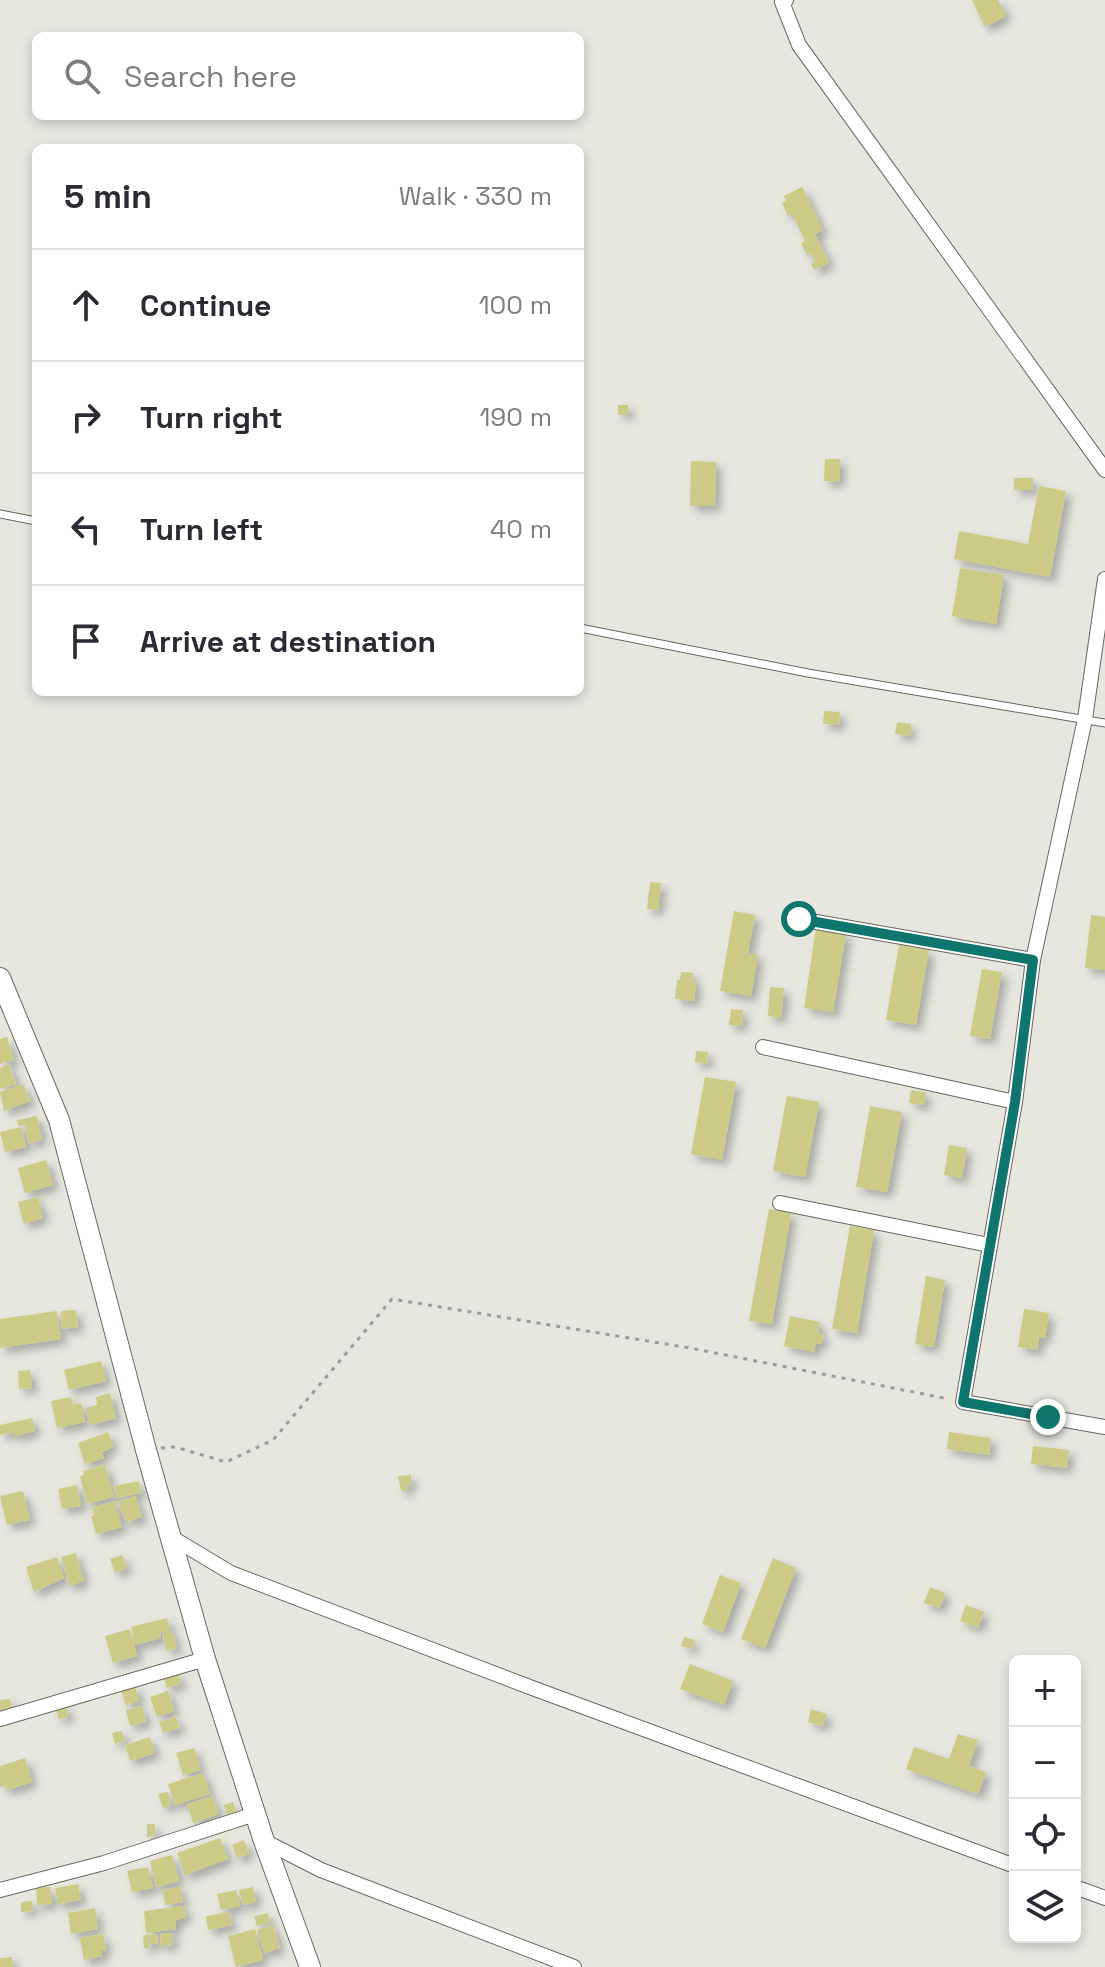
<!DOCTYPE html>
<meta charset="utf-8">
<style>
body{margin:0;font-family:"Space Grotesk",sans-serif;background:#f7f7f7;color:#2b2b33}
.controls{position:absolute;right:24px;bottom:24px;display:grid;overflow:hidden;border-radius:12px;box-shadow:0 4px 12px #0003}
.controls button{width:72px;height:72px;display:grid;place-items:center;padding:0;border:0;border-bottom:2px solid #e1e1e2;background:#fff;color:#2b2b33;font:40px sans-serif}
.stop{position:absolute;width:24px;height:24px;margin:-18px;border:6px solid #0f766e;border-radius:50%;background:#fff}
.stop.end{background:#0f766e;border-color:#fff;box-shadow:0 2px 8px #0008}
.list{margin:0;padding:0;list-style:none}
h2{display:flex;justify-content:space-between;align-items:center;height:104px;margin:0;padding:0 32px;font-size:34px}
h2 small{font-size:26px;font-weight:400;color:#7c7c81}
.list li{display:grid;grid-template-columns:52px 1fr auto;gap:24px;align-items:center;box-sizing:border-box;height:112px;padding:0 32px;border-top:2px solid #e1e1e2}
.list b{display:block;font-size:30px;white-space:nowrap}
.list em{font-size:26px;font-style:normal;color:#7c7c81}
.icon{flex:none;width:44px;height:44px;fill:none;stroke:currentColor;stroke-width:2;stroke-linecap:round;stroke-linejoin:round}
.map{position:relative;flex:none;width:1105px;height:1967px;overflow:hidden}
.search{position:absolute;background:#fff;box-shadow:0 4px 12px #0003;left:32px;top:32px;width:552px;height:88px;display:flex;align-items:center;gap:20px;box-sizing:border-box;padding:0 28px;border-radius:12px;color:#7c7c81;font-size:30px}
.panel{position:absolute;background:#fff;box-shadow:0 4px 12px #0003;left:32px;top:144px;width:552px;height:552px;border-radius:12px}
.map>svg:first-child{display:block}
.building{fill:#cccb87;filter:url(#shadow)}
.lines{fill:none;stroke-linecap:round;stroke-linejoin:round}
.service-casing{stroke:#676761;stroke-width:9}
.minor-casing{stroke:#676761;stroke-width:16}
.secondary-casing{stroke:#676761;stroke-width:22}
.path{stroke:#9c9c97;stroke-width:3;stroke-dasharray:4 6;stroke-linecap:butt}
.service{stroke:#fff;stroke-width:7}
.minor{stroke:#fff;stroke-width:14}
.secondary{stroke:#fff;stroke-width:20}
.route{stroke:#0f766e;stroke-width:10}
</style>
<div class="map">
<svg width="1105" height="1967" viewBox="0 0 1105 1967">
<defs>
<filter id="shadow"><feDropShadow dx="5.5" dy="5.5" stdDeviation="4" flood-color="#0004"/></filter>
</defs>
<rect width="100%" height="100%" fill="#e7e7e0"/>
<!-- building -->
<g class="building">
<path d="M972,0H998L1006,16L985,27Z"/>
<path d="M802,187L823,230L815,234L829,263L814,270L811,264L815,262L811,253L807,255L801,243L805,241L792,213L788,216L782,203L786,201L784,196Z"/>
<rect x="618" y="405" width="10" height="10"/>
<path d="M825,459H840L839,482L824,481Z"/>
<path d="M691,461L716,462L715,506H690Z"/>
<rect x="1014" y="478" width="19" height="12"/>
<path d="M1039,486L1066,491L1050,577L954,559L959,531L1028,544Z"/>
<path d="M960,568L1004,575L996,624L952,616Z"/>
<path d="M824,711L840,712L839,725L823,724Z"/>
<path d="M897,722L911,724L910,736L895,734Z"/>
<path d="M650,882L661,883L658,910L647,909Z"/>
<path d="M734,911L755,915L748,953L758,955L751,996L720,991Z"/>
<path d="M1091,915L1105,917V970L1085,968Z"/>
<path d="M816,928L846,933L833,1012L804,1008Z"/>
<path d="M899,945L929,950L916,1025L886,1020Z"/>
<path d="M982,969L1002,972L990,1039L970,1036Z"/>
<path d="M681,972L693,973L692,982H696L694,1001L675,999L677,980H680Z"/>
<path d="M770,987L784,988L781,1018L768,1016Z"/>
<path d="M731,1009L743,1010L742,1026L729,1025Z"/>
<path d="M7,1037L14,1060L0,1064V1039Z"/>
<path d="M696,1051L708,1052L707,1064L695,1062Z"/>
<path d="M9,1064L16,1084L0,1089V1068Z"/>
<path d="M705,1077L736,1082L722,1160L691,1154Z"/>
<path d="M23,1084L30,1101L4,1111L0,1092Z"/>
<path d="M911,1090L926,1092L924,1105L909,1103Z"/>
<path d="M787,1096L819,1102L805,1177L773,1171Z"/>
<path d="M870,1106L902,1112L887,1192L856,1187Z"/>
<path d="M37,1116L42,1140L29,1143L25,1125L18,1126L17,1120Z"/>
<path d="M21,1127L26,1147L5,1152L0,1132Z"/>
<path d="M949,1145L967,1148L962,1178L944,1175Z"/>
<path d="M46,1160L53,1185L25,1193L18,1168Z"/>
<path d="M38,1197L43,1218L24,1224L18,1202Z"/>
<path d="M769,1209L791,1213L772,1324L749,1321Z"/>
<path d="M850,1226L874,1230L857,1333L832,1329Z"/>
<path d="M926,1276L945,1280L934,1347L915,1344Z"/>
<path d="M1024,1309L1049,1313L1045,1338L1039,1337L1037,1350L1018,1347Z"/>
<path d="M76,1310L78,1327L62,1329L61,1311Z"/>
<path d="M57,1311L61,1339L0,1348V1319Z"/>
<path d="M790,1316L820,1322L818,1333L824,1335L822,1344L816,1343L814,1352L784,1346Z"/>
<path d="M101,1361L106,1381L69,1390L64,1370Z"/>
<path d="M30,1370L32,1388L19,1389L18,1371Z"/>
<path d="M110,1393L116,1418L90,1425L86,1408L97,1405L96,1397Z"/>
<path d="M71,1397L73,1405L81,1403L85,1422L57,1428L51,1401Z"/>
<path d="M32,1418L35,1431L14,1436V1432L0,1435V1425Z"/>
<path d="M108,1432L113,1447L102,1452L104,1458L85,1464L78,1443Z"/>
<path d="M949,1432L991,1438L989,1455L947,1449Z"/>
<path d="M1033,1446L1069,1450L1067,1468L1031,1464Z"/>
<path d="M105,1465L114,1497L87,1504L80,1476L84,1475L83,1471Z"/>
<path d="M411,1475V1485H407V1491H401L398,1476Z"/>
<path d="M139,1481L141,1493L116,1498L114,1486Z"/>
<path d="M77,1485L81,1506L62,1509L58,1489Z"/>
<path d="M23,1491L30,1520L7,1525L0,1496Z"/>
<path d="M135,1496L142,1517L127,1522L118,1502Z"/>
<path d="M115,1501L122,1527L96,1534L91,1516L94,1515L92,1508Z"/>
<path d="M76,1553L84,1581L69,1586L61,1557Z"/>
<path d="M122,1555L127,1568L115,1573L110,1559Z"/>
<path d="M57,1557L64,1578L34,1592L26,1567Z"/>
<path d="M773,1558L796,1568L765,1648L741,1639Z"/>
<path d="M720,1575L741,1583L723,1632L702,1624Z"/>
<path d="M930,1587L945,1593L940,1608L924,1603Z"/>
<path d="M966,1605L984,1612L978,1628L960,1621Z"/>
<path d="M167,1618L170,1630L160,1633L161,1638L135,1645L131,1627Z"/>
<path d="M130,1629L137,1656L113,1663L105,1636Z"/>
<path d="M172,1631L177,1648L167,1651L162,1634Z"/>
<path d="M684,1637L695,1640L692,1649L681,1646Z"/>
<path d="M690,1664L733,1681L724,1705L680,1689Z"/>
<path d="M178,1672L181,1684L167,1688L163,1676Z"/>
<path d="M135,1685L139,1701L126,1705L121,1690Z"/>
<path d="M168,1691L174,1711L157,1717L150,1697Z"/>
<path d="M10,1699L12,1709L0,1711V1700Z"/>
<path d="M66,1705L68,1718L58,1719L56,1706Z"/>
<path d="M142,1706L146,1722L130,1726L126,1710Z"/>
<path d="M811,1709L827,1714L823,1726L808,1722Z"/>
<path d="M176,1717L180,1728L163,1733L159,1722Z"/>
<path d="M122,1731L125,1741L115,1744L112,1733Z"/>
<path d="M958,1734L978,1740L969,1766L986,1772L978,1794L906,1769L914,1747L949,1759Z"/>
<path d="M150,1737L155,1753L130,1761L125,1745Z"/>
<path d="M194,1748L201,1770L183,1775L176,1753Z"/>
<path d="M25,1758L32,1782L7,1790L6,1785L0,1787V1766Z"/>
<path d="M203,1773L210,1794L175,1805L168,1784Z"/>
<path d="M168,1792L172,1805L163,1808L158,1794Z"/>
<path d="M212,1796L219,1814L193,1823L187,1804Z"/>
<path d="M233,1802L238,1816L229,1819L224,1805Z"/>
<path d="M147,1824H155V1836L147,1837Z"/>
<path d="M220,1838L228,1859L185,1875L177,1853Z"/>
<path d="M244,1840L249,1854L237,1858L232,1845Z"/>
<path d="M172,1855L179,1881L156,1887L150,1861Z"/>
<path d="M148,1867L153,1888L132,1892L127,1871Z"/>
<path d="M78,1884L81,1900L58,1904L55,1888Z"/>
<path d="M50,1887L52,1904L37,1905L36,1888Z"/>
<path d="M180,1887L183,1902L165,1905L163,1890Z"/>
<path d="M253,1887L256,1902L243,1905L239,1890Z"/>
<path d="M236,1890L240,1906L221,1910L217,1894Z"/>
<path d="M32,1901L33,1911L21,1912V1902Z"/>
<path d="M184,1906L186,1918L175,1920L176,1929L146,1933L144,1911Z"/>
<path d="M95,1908L98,1929L71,1934L68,1913Z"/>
<path d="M229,1912L232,1925L208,1930L206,1916Z"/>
<path d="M268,1913L270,1923L257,1926L254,1916Z"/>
<path d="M273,1925L280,1948L264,1953L257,1930Z"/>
<path d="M255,1929L263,1960L236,1967L228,1936Z"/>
<path d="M172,1933L173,1945L161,1946L160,1934Z"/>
<path d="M103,1934L106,1950L101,1951L102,1956L84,1960L80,1938Z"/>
<path d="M157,1934L158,1943L149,1944L150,1948H144L143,1935Z"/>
<path d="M12,1957L13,1967H0V1958Z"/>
</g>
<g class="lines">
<defs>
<g id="service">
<path d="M0,514L36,521"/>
<path d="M580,628L808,673L1105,723"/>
</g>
<g id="minor">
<path d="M786,0L782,2L799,45L1105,470"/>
<path d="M1105,579L1085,719L1033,960L1015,1102L963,1402L1105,1427"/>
<path d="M799,919L1033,960"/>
<path d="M763,1047L1015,1102"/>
<path d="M780,1203L989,1245"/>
<path d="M171,1537L231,1573L535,1689L1015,1866"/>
<path d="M0,1719L205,1659"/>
<path d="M264,1841L321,1870L574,1967"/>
<path d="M1075,1887L1105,1898"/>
<path d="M0,1890L104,1863L255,1814"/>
</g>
<path id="secondary" d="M0,978L59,1120L146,1450L205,1659L264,1841L310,1967"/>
</defs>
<!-- service casing -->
<use href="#service" class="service-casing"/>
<!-- minor casing -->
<use href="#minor" class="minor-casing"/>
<!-- secondary casing -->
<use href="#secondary" class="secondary-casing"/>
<!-- path -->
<path class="path" d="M161,1448L175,1447L226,1462L273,1440L392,1299L690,1348L949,1399"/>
<!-- service -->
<use href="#service" class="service"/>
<!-- minor -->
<use href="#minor" class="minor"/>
<!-- secondary -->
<use href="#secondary" class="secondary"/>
</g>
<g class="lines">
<!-- route -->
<path class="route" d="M799,919L1033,960L1015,1102L963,1402L1048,1417"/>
</g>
</svg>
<div class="controls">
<button>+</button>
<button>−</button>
<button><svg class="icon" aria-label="locate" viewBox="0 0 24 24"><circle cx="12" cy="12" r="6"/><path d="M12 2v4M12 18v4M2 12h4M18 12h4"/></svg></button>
<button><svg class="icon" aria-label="layers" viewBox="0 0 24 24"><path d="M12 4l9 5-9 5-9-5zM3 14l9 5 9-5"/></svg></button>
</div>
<div class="stop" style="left:799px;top:919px"></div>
<div class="stop end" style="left:1048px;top:1417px"></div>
<div class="search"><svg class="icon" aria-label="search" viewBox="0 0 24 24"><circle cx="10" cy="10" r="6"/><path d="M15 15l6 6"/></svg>Search here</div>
<section class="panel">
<h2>5 min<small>Walk · 330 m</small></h2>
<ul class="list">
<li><svg class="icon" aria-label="ahead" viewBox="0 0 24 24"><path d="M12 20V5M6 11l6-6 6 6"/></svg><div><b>Continue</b></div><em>100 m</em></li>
<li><svg class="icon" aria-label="right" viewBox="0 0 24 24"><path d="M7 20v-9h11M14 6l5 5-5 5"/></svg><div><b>Turn right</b></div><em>190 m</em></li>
<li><svg class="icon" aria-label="left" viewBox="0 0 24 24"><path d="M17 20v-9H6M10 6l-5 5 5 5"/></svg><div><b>Turn left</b></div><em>40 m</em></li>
<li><svg class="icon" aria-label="arrive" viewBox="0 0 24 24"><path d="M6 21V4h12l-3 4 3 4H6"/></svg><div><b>Arrive at destination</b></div></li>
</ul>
</section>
</div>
